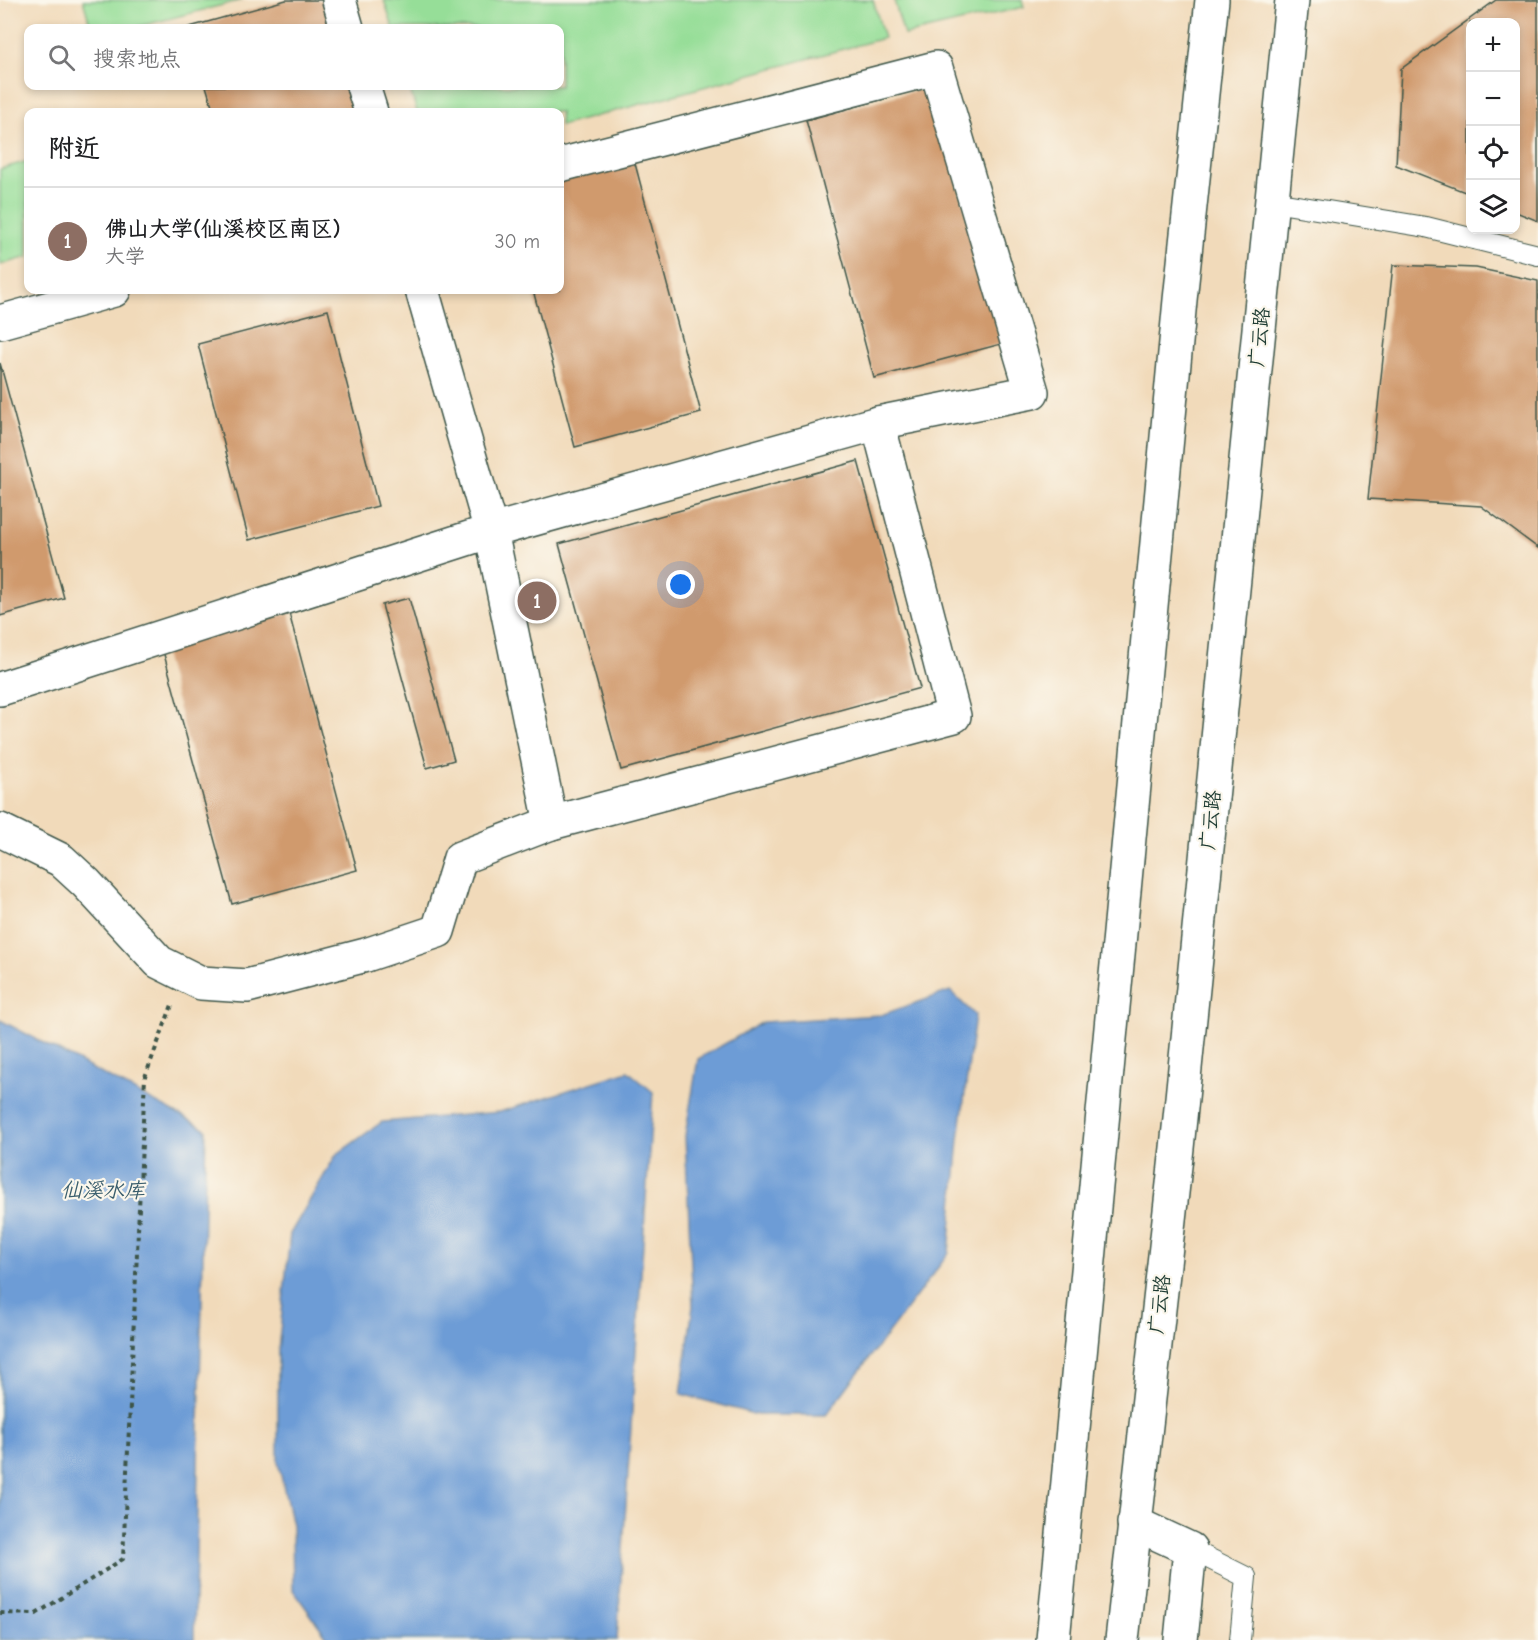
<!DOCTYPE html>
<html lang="zh">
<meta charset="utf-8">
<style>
body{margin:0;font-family:"Comic Neue","LXGW WenKai TC",sans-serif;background:#f6f6f6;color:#202124}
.controls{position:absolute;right:18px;top:18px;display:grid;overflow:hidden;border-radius:12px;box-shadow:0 3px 9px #0003}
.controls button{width:54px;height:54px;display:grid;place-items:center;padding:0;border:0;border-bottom:2px solid #e0e0e0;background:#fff;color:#202124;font:30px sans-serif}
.you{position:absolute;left:681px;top:585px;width:21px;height:21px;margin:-15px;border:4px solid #fff;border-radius:50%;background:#1a73e8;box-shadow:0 0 0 9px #1a73e833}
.badge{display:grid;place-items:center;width:39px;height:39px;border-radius:50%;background:#2563eb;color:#fff;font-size:20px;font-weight:700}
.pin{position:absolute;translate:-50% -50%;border:3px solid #fff;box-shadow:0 2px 6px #0006}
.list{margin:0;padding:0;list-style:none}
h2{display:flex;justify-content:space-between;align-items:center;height:78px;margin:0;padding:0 24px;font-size:26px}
h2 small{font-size:20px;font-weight:400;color:#757577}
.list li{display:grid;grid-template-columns:39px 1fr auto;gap:18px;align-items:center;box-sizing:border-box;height:108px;padding:0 24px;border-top:2px solid #e0e0e0}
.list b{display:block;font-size:22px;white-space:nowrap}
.list p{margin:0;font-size:20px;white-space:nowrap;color:#757577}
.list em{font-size:20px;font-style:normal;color:#757577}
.icon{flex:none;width:33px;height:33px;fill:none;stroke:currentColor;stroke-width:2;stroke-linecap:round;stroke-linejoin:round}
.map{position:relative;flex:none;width:1538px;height:1640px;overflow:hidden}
.search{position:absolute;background:#fff;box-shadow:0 3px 9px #0003;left:24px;top:24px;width:540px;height:66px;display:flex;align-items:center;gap:15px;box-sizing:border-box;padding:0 21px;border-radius:12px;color:#757577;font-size:22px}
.panel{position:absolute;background:#fff;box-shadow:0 3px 9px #0003;left:24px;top:108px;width:540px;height:186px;border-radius:12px}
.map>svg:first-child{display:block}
.green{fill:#96de98;stroke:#5a8e66;stroke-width:1.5}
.water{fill:#6d9cd6;stroke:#466c85;stroke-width:1.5}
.building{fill:#d09a6d}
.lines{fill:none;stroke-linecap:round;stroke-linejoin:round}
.lane-casing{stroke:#3e5548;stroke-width:22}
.street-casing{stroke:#3e5548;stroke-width:36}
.primary-casing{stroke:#3e5548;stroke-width:36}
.path{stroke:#3e5548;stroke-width:4;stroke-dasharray:4.5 4.5;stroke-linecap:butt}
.lane{stroke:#fff;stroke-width:20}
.street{stroke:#fff;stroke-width:33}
.primary{stroke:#fff;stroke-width:33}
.labels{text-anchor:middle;stroke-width:4.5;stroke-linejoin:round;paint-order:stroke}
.street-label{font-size:20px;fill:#1f3d34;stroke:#fbf7ec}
.water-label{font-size:21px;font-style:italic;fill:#3a5e6d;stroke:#fbf7ec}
</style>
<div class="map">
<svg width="1538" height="1640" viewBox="0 0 1538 1640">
<rect width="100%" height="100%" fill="#fbf7ec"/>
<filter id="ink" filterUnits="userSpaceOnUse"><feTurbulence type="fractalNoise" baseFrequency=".0167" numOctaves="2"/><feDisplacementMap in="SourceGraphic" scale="12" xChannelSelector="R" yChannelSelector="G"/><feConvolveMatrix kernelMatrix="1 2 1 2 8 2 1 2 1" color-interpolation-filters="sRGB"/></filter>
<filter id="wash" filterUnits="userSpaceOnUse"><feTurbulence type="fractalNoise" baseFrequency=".008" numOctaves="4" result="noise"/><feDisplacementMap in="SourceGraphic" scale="24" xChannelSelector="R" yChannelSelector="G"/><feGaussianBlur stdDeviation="1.35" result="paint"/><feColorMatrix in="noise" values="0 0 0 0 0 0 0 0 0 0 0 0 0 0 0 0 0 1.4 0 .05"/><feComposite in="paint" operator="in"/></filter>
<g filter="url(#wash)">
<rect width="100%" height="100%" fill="#f1daba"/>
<!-- green -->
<g class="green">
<path d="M83,0H242L133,28H91Z"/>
<path d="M384,0H873L884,38L560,126V112H417L409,86H560V28H393Z"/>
<path d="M894,0H1022L1024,7L904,35Z"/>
<path d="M28,161V257L0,265V169Z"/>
</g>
<!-- water -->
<g class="water">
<path d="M950,991L975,1015L959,1139L949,1253L826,1415H757L681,1394L693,1306L685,1136L698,1059L763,1022L881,1015Z"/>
<path d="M0,1020L206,1129L194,1640H0Z"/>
<path d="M628,1071L653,1092L617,1640H329L293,1590L292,1525L278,1462V1351L290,1234L336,1155L382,1122L500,1112Z"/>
</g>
<g id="blocks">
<!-- building -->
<g class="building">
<path d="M286,0H323L331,28H186Z"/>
<path d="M1496,0H1538V221L1516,212V22H1470V194L1396,165L1401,69Z"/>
<path d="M206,86H346L354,112H214Z"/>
<path d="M932,86L1001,344L874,378L806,120Z"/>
<path d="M633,156L701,413L575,447L533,290H560V175Z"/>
<path d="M1393,265L1476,268L1538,281V548L1481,506L1368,499Z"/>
<path d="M328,310L378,506L249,540L198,344Z"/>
<path d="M0,363L64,598L0,616Z"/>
<path d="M858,461L920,688L621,770L559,544Z"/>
<path d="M409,598L454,760L427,768L382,605Z"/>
<path d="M289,613L357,870L232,904L162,647Z"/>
</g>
</g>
</g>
<g filter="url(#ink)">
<use href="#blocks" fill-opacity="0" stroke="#3e5548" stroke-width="1.5"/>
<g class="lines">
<defs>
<g id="lane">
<path d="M1273,202L1426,227L1538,255"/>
<path d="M1190,1549L1246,1577L1240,1640"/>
</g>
<g id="street">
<path d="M339,0L347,28"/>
<path d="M363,86L371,112"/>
<path d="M422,290L491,531L551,823"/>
<path d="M0,322L114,290"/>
<path d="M0,689L491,531L878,423L1032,392L936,68L560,165"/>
<path d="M0,830L61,860L86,883L159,962L201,983L247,986L366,955L438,931L460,858L551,823L954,716L878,423"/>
<path d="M1134,1523L1190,1549L1181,1640"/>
</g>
<g id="primary">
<path d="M1053,1640L1180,300L1212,0"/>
<path d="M1122,1640L1177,1148L1292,0"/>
</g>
</defs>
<!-- lane casing -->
<use href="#lane" class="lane-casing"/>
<!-- street casing -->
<use href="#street" class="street-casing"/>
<!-- primary casing -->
<use href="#primary" class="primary-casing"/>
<!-- path -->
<path class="path" d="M0,1613L36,1614L123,1559L145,1077L172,1005"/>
<!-- lane -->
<use href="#lane" class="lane"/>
<!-- street -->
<use href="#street" class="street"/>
<!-- primary -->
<use href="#primary" class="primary"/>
</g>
</g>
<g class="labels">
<!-- street labels -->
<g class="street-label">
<text transform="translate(1259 337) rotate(-84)" y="7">广云路</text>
<text transform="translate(1210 820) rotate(-84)" y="7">广云路</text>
<text transform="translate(1159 1304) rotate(-83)" y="7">广云路</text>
</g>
<!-- water labels -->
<g class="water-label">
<text x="103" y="1197">仙溪水库</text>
</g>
</g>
</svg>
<div class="controls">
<button>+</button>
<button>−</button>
<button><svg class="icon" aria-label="locate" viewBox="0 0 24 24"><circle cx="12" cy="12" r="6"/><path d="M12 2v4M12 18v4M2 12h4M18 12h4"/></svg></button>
<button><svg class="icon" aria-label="layers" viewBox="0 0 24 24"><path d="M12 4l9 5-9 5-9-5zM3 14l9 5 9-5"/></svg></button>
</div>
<div class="you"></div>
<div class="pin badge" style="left:537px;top:601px;background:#8d6e63">1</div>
<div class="search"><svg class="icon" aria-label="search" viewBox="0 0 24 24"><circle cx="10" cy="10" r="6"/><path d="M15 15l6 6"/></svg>搜索地点</div>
<section class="panel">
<h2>附近<small></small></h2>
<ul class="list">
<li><span class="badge" style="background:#8d6e63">1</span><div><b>佛山大学(仙溪校区南区)</b><p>大学</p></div><em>30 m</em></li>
</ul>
</section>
</div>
